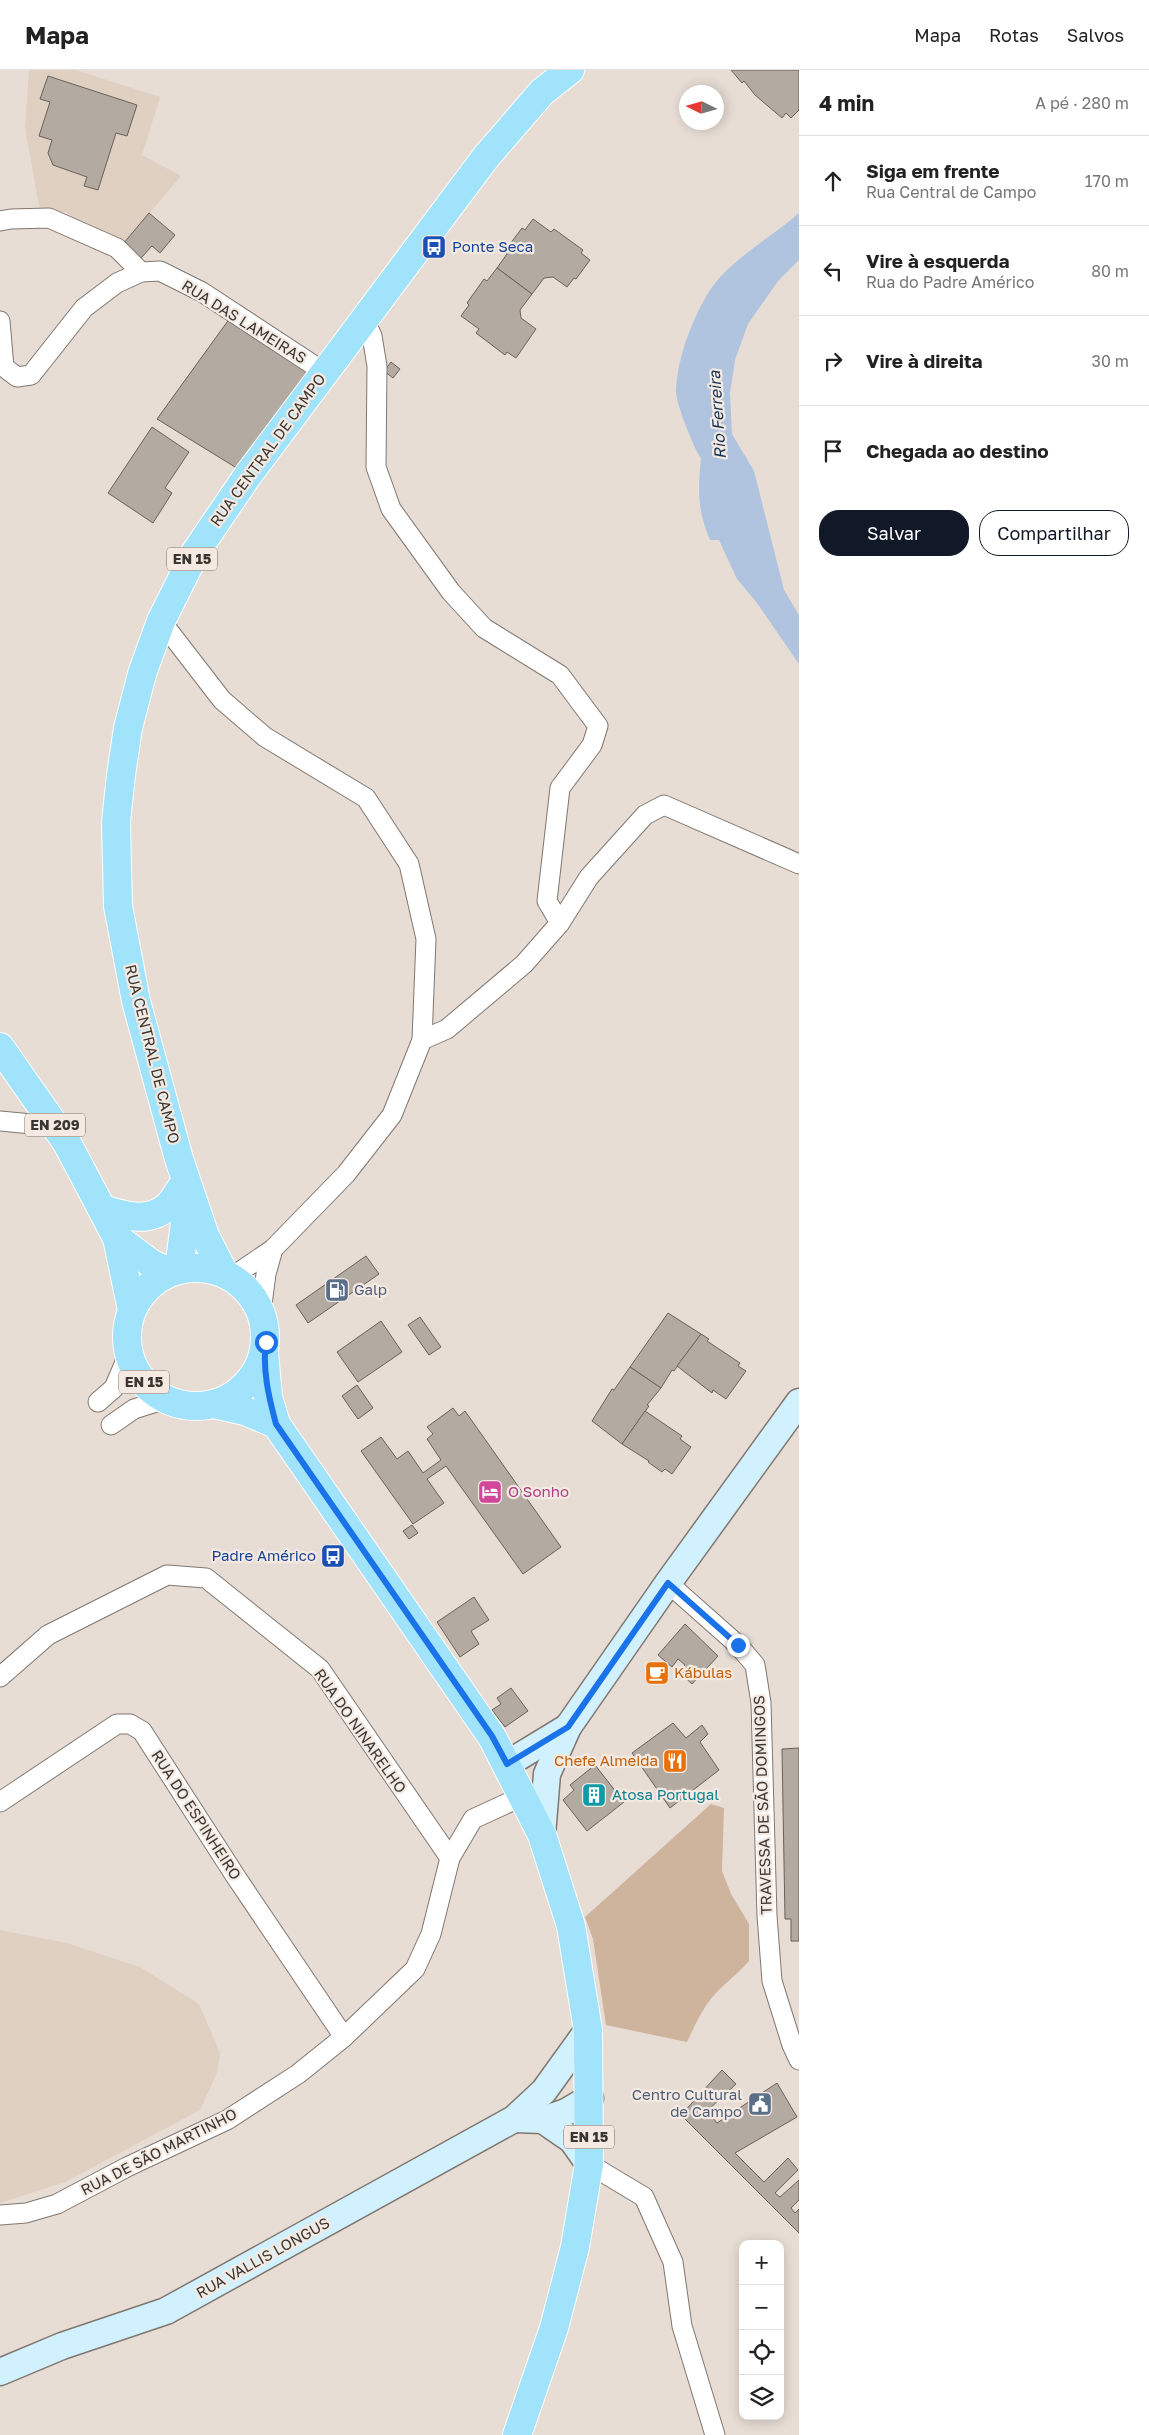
<!DOCTYPE html>
<html lang="pt">
<meta charset="utf-8">
<style>
body{margin:0;font-family:"Golos Text",sans-serif;background:#f6f6f6;color:#222}
.controls{position:absolute;right:15px;bottom:15px;display:grid;overflow:hidden;border-radius:10px;box-shadow:0 2px 12px #0003}
.controls button{width:45px;height:45px;display:grid;place-items:center;padding:0;border:0;border-bottom:1px solid #e0e0e0;background:#fff;color:#222;font:25px sans-serif}
.compass{position:absolute;left:679px;top:15px;width:45px;height:45px;border-radius:50%;background:#fff;box-shadow:0 2px 12px #0003;rotate:275deg}
.stop{position:absolute;width:15px;height:15px;margin:-11px;border:4px solid #1a73e8;border-radius:50%;background:#fff}
.stop.end{background:#1a73e8;border-color:#fff;box-shadow:0 1px 5px #0008}
.list{margin:0;padding:0;list-style:none}
h2{display:flex;justify-content:space-between;align-items:center;height:65px;margin:0;padding:0 20px;font-size:21px}
h2 small{font-size:16px;font-weight:400;color:#767676}
.list li{display:grid;grid-template-columns:32px 1fr auto;gap:15px;align-items:center;box-sizing:border-box;height:90px;padding:0 20px;border-top:1px solid #e0e0e0}
.list b{display:block;font-size:19px;white-space:nowrap}
.list p{margin:0;font-size:16px;white-space:nowrap;color:#767676}
.list em{font-size:16px;font-style:normal;color:#767676}
.actions{display:flex;gap:10px;padding:15px 20px}
.actions a{flex:1;padding:11px 0;border:1px solid #111827;border-radius:20px;text-align:center;font-size:18px;color:#111827}
.actions .main{background:#111827;color:#fff}
.icon{flex:none;width:28px;height:28px;fill:none;stroke:currentColor;stroke-width:2;stroke-linecap:round;stroke-linejoin:round}
.map{position:relative;flex:none;width:799px;height:2365px;overflow:hidden}
header{display:flex;align-items:center;gap:30px;box-sizing:border-box;height:70px;padding:0 25px;background:#fff;border-bottom:1px solid #e0e0e0}
header strong{font-size:24px}
nav{display:flex;gap:28px;margin-inline-start:auto;font-size:18px}
main{display:flex}
aside{flex:1;background:#fff}
.map>svg:first-child{display:block}
.built{fill:#e0d0c2}
.green{fill:#ceb39d}
.water{fill:#b0c4e0}
.building{fill:#b3aaa2;stroke:#6a615a}
.lines{fill:none;stroke-linecap:round;stroke-linejoin:round}
.street-casing{stroke:#807770;stroke-width:21}
.secondary-casing{stroke:#807770;stroke-width:29}
.primary-casing{stroke:#fff;stroke-width:30}
.street{stroke:#fff;stroke-width:19}
.secondary{stroke:#d0f1fd;stroke-width:26}
.primary{stroke:#a0e3fa;stroke-width:28}
.route{stroke:#1a73e8;stroke-width:6}
.labels{text-anchor:middle;stroke-width:4.5;stroke-linejoin:round;paint-order:stroke}
.shield{fill:#f4eae2;stroke:#726c67;stroke-width:1}
.shield-label{font-size:14px;font-weight:bold;fill:#3a3632}
.transit-label{font-size:15px;fill:#164399;stroke:#f4eae2;text-anchor:start}
.street-label{font-size:15px;fill:#3a3632;stroke:#f4eae2}
.service-label{font-size:15px;fill:#4e5e75;stroke:#f4eae2;text-anchor:start}
.hotel-label{font-size:15px;fill:#b23c85;stroke:#f4eae2;text-anchor:start}
.food-label{font-size:15px;fill:#c56008;stroke:#f4eae2;text-anchor:start}
.culture-label{font-size:15px;fill:#0d838f;stroke:#f4eae2;text-anchor:start}
.water-label{font-size:16px;font-style:italic;fill:#163257;stroke:#f4eae2}
</style>
<header>
<strong>Mapa</strong>
<nav><a>Mapa</a><a>Rotas</a><a>Salvos</a></nav>
</header>
<main>
<div class="map">
<svg width="799" height="2365" viewBox="0 0 799 2365">
<rect width="100%" height="100%" fill="#e7ddd5"/>
<!-- built -->
<g class="built">
<path d="M29,0H76L160,27L142,85L181,106L123,174L76,154L66,142L40,141L25,58Z"/>
<path d="M0,1860L67,1873L140,1897L199,1934L220,1983L217,2003L200,2040L65,2112L0,2133Z"/>
</g>
<!-- green -->
<path class="green" d="M711,1734L724,1738L722,1801L731,1824L749,1854V1891C739,1903 726,1912 715,1924C702,1939 695,1955 687,1972L606,1955L593,1869L585,1847Z"/>
<!-- water -->
<path class="water" d="M799,143V190L778,211L748,254L735,290L730,323L732,364L754,401L784,520L799,545V594L757,533L737,509L719,470H710C697,440 698,419 701,388C694,379 675,331 676,320C678,286 692,249 710,220C732,188 771,168 799,143Z"/>
<!-- building -->
<g class="building">
<path d="M731,0H799V40L791,48L786,43L782,48L755,25L744,11L742,13Z"/>
<path d="M48,6L137,35L127,66L116,63L98,120L84,116L87,107L53,95L48,83L52,70L39,66L50,32L40,29Z"/>
<path d="M149,143L175,165L160,183L152,176L141,188L123,174Z"/>
<path d="M533,149L551,162L554,159L583,180L581,183L590,190L576,209L574,208L567,217L553,207L544,208L532,224L497,198L507,184L504,182L522,158L525,160Z"/>
<path d="M497,198L532,224L520,240L521,248L536,259L516,288L507,282L505,285L476,263L479,259L461,246L469,235L467,233L484,209L487,211Z"/>
<path d="M230,248L321,307L248,405L157,349Z"/>
<path d="M391,292L400,299L393,308L384,301Z"/>
<path d="M152,357L189,382L165,418L172,423L153,453L108,423Z"/>
<path d="M366,1186L379,1204L308,1253L296,1235Z"/>
<path d="M668,1243L701,1264L674,1301L672,1300L661,1318L630,1297Z"/>
<path d="M420,1247L441,1277L429,1285L408,1255Z"/>
<path d="M381,1251L402,1282L358,1312L337,1282Z"/>
<path d="M701,1264L709,1269L707,1271L740,1293L738,1296L746,1301L726,1329L713,1320L712,1323L677,1296Z"/>
<path d="M630,1297L661,1318L647,1335L649,1336L622,1374L592,1351L612,1319L614,1320Z"/>
<path d="M357,1315L373,1338L358,1349L342,1326Z"/>
<path d="M453,1338L459,1346L465,1341L561,1477L523,1504L446,1396L427,1409L444,1433L413,1454L361,1381L381,1367L397,1389L408,1381L423,1403L441,1390L427,1369L433,1364L427,1357Z"/>
<path d="M645,1341L682,1366L680,1369L691,1377L672,1404L665,1399L662,1402L648,1392L649,1391L622,1374Z"/>
<path d="M412,1455L418,1463L409,1469L403,1461Z"/>
<path d="M474,1527L489,1550L471,1561L479,1574L460,1587L437,1552Z"/>
<path d="M685,1554L718,1586L692,1614L679,1602L685,1595L678,1589L672,1597L658,1585Z"/>
<path d="M511,1618L528,1641L505,1657L492,1640L501,1634L497,1628Z"/>
<path d="M673,1653L686,1668L702,1655L708,1664L700,1672L719,1700L670,1738L632,1683Z"/>
<path d="M799,1678V1871H791V1849H785L782,1679Z"/>
<path d="M595,1695L624,1732L587,1761L563,1730L574,1720L570,1715Z"/>
<path d="M722,2000L736,2014L707,2041L717,2053L777,2013L797,2047L735,2083L764,2112L788,2088L798,2100L775,2123L780,2127L799,2110V2130L791,2138L795,2143L799,2139V2163L681,2045Z"/>
</g>
<g class="lines">
<defs>
<g id="street">
<path d="M0,151L11,149L49,148L117,178L141,202"/>
<path d="M364,249L372,266L377,296L376,397L391,439L451,522L484,558L560,605L598,656L592,675L560,718L547,831L560,853"/>
<path d="M0,251L4,297L17,307L31,305L84,238L117,213L141,202L160,201L202,222L324,302"/>
<path d="M161,551L222,630L265,667L366,728L409,794L426,869L422,970L392,1045L346,1104L273,1179L232,1207"/>
<path d="M422,970L447,959L524,894L560,853L589,807L645,745L664,735L799,794"/>
<path d="M0,1051L42,1055L53,1053"/>
<path d="M261,1242L266,1204L273,1179"/>
<path d="M98,1332L114,1318L129,1283"/>
<path d="M111,1355L134,1339L166,1329"/>
<path d="M668,1513L738,1575L755,1595L761,1633L767,1846L772,1911L792,1975L799,1990"/>
<path d="M0,1607L48,1565L167,1505L206,1508L320,1599L450,1788"/>
<path d="M0,1732L117,1654H130L142,1661L236,1807L344,1967"/>
<path d="M589,2094L644,2127L673,2192L682,2256L715,2365"/>
<path d="M0,2145L26,2143L57,2134L127,2097L227,2050L298,2004L344,1967L415,1899L431,1864L450,1788L473,1749L523,1726"/>
</g>
<g id="secondary">
<path d="M507,1694L568,1657"/>
<path d="M542,1765L547,1704L568,1657L668,1513L799,1332"/>
<path d="M514,2049L543,2050L572,2070L589,2094"/>
<path d="M543,2050L566,2042L590,2028"/>
<path d="M0,2302L62,2276L166,2241L514,2049L544,2021L588,1960"/>
</g>
<g id="primary">
<path d="M0,977L67,1073L117,1168L132,1240"/>
<path d="M102,1139C123,1145 147,1154 167,1137C172,1133 177,1124 181,1118"/>
<path d="M117,1168L152,1194L170,1202"/>
<circle cx="196" cy="1267" r="69"/>
<path d="M179,1199L185,1153L182,1129"/>
<path d="M224,1203L205,1166L179,1089L136,931L118,836L116,752L121,705L128,658L142,604L161,551L195,483L248,405L486,87L542,22L570,0"/>
<path d="M264,1282L268,1327L276,1354L492,1667L542,1765L571,1856L588,1960L589,2094L575,2177L554,2258L517,2365"/>
<path d="M214,1334L245,1341L276,1354"/>
</g>
</defs>
<!-- street casing -->
<use href="#street" class="street-casing"/>
<!-- secondary casing -->
<use href="#secondary" class="secondary-casing"/>
<!-- primary casing -->
<use href="#primary" class="primary-casing"/>
<!-- street -->
<use href="#street" class="street"/>
<!-- secondary -->
<use href="#secondary" class="secondary"/>
<!-- primary -->
<use href="#primary" class="primary"/>
</g>
<g class="lines">
<!-- route -->
<path class="route" d="M266,1272C262,1299 269,1328 276,1354L492,1666L507,1694L568,1657L668,1513L738,1575"/>
</g>
<!-- icons -->
<defs>
<symbol id="bus-square" viewBox="-11 -11 22 22"><rect x="-9" y="-9" width="18" height="18" rx="4" fill="#1a4fb4" stroke="#f4eae2"/><path d="M-5-6H5V4H4V6H2V4H-2V6H-4V4H-5ZM-3.5-4V0h7V-4ZM-3.5 1.2v1.5H-2V1.2ZM2 1.2v1.5H3.5V1.2Z" fill="#fff"/></symbol>
<symbol id="fuel-square" viewBox="-11 -11 22 22"><rect x="-9" y="-9" width="18" height="18" rx="4" fill="#5c6f8a" stroke="#f4eae2"/><path d="M-5.5-6h7V0h2V4h1.3V-2.5L3-4.5l.8-.8L6-3V5H2.5V1h-1V6h-7ZM-4.2-4.7v3.2H.2V-4.7Z" fill="#fff"/></symbol>
<symbol id="hotel-square" viewBox="-11 -11 22 22"><rect x="-9" y="-9" width="18" height="18" rx="4" fill="#d1479c" stroke="#f4eae2"/><path d="M-6-4.5h1.5V1H6V5H4.5V3h-9V5H-6ZM-4 0a1.8 1.8 0 1 1 3.6 0ZM.5 0V-2.5h3Q6-2.5 6 0Z" fill="#fff"/></symbol>
<symbol id="cafe-square" viewBox="-11 -11 22 22"><rect x="-9" y="-9" width="18" height="18" rx="4" fill="#e8710a" stroke="#f4eae2"/><path d="M-5.5-4.5H6V0H3Q3 3.5 0 3.5H-2.5Q-5.5 3.5-5.5 0ZM3-3.2v2h1.7v-2ZM-6 4.5H4V6H-6Z" fill="#fff"/></symbol>
<symbol id="restaurant-square" viewBox="-11 -11 22 22"><rect x="-9" y="-9" width="18" height="18" rx="4" fill="#e8710a" stroke="#f4eae2"/><path d="M-5-6h1v4h1v-4h1v4h1v-4h1v5L-1.5 .5V6h-2V.5L-5-1ZM5-6V6H3V1.5H1.5Q1.5-4 5-6Z" fill="#fff"/></symbol>
<symbol id="building-square" viewBox="-11 -11 22 22"><rect x="-9" y="-9" width="18" height="18" rx="4" fill="#0f9aa8" stroke="#f4eae2"/><path d="M-4-6H4V6H1V3H-1V6H-4ZM-2.5-4.3h1.7v1.8h-1.7ZM.8-4.3h1.7v1.8H.8ZM-2.5-1h1.7V.8h-1.7ZM.8-1h1.7V.8H.8Z" fill="#fff"/></symbol>
<symbol id="civic-square" viewBox="-11 -11 22 22"><rect x="-9" y="-9" width="18" height="18" rx="4" fill="#5c6f8a" stroke="#f4eae2"/><path d="M-.6-6.5H3V-4.5H.6V-3L4-1V1h2V6H-6V1h2V-1L-.6-3ZM-1.2 2.5V6h2.4V2.5Z" fill="#fff"/></symbol>
</defs>
<g fill-rule="evenodd">
<use href="#bus-square" x="420" y="163" width="28" height="28"/>
<use href="#fuel-square" x="323" y="1206" width="28" height="28"/>
<use href="#hotel-square" x="476" y="1408" width="28" height="28"/>
<use href="#bus-square" x="319" y="1472" width="28" height="28"/>
<use href="#cafe-square" x="643" y="1589" width="28" height="28"/>
<use href="#restaurant-square" x="661" y="1677" width="28" height="28"/>
<use href="#building-square" x="580" y="1711" width="28" height="28"/>
<use href="#civic-square" x="746" y="2020" width="28" height="28"/>
</g>
<g class="labels">
<!-- shield labels -->
<g class="shield">
<rect x="167" y="477.5" width="50" height="23" rx="4"/>
<rect x="25" y="1043.5" width="60" height="23" rx="4"/>
<rect x="119" y="1300.5" width="50" height="23" rx="4"/>
<rect x="564" y="2055.5" width="50" height="23" rx="4"/>
</g>
<g class="shield-label">
<text x="192" y="494">EN 15</text>
<text x="55" y="1060">EN 209</text>
<text x="144" y="1317">EN 15</text>
<text x="589" y="2072">EN 15</text>
</g>
<!-- transit labels -->
<g class="transit-label">
<text x="452" y="182">Ponte Seca</text>
<text x="316" y="1491" text-anchor="end">Padre Américo</text>
</g>
<!-- street labels -->
<g class="street-label">
<text transform="translate(244 252) rotate(32)" y="5">RUA DAS LAMEIRAS</text>
<text transform="translate(268 380) rotate(-54)" y="5">RUA CENTRAL DE CAMPO</text>
<text transform="translate(152 984) rotate(76)" y="5">RUA CENTRAL DE CAMPO</text>
<text transform="translate(360 1661) rotate(55)" y="5">RUA DO NINARELHO</text>
<text transform="translate(763 1735) rotate(-92)" y="5">TRAVESSA DE SÃO DOMINGOS</text>
<text transform="translate(196 1745) rotate(57)" y="5">RUA DO ESPINHEIRO</text>
<text transform="translate(159 2082) rotate(-27)" y="5">RUA DE SÃO MARTINHO</text>
<text transform="translate(263 2188) rotate(-29)" y="5">RUA VALLIS LONGUS</text>
</g>
<!-- service labels -->
<g class="service-label">
<text x="354" y="1225">Galp</text>
<text x="742" y="2030" text-anchor="end">Centro Cultural<tspan x="742" dy="17">de Campo</tspan></text>
</g>
<!-- hotel labels -->
<g class="hotel-label">
<text x="508" y="1427">O Sonho</text>
</g>
<!-- food labels -->
<g class="food-label">
<text x="674" y="1608">Kábulas</text>
<text x="658" y="1696" text-anchor="end">Chefe Almeida</text>
</g>
<!-- culture labels -->
<g class="culture-label">
<text x="612" y="1730">Atosa Portugal</text>
</g>
<!-- water labels -->
<g class="water-label">
<text transform="translate(717 345) rotate(-94)" y="6">Rio Ferreira</text>
</g>
</g>
</svg>
<div class="controls">
<button>+</button>
<button>−</button>
<button><svg class="icon" aria-label="locate" viewBox="0 0 24 24"><circle cx="12" cy="12" r="6"/><path d="M12 2v4M12 18v4M2 12h4M18 12h4"/></svg></button>
<button><svg class="icon" aria-label="layers" viewBox="0 0 24 24"><path d="M12 4l9 5-9 5-9-5zM3 14l9 5 9-5"/></svg></button>
</div>
<svg class="compass" viewBox="-18 -18 36 36"><path d="M0-13l5 13h-10z" fill="#e53935"/><path d="M0 13l5-13h-10z" fill="#767676"/></svg>
<div class="stop" style="left:266px;top:1272px"></div>
<div class="stop end" style="left:738px;top:1575px"></div>
</div>
<aside>
<h2>4 min<small>A pé · 280 m</small></h2>
<ul class="list">
<li><svg class="icon" aria-label="ahead" viewBox="0 0 24 24"><path d="M12 20V5M6 11l6-6 6 6"/></svg><div><b>Siga em frente</b><p>Rua Central de Campo</p></div><em>170 m</em></li>
<li><svg class="icon" aria-label="left" viewBox="0 0 24 24"><path d="M17 20v-9H6M10 6l-5 5 5 5"/></svg><div><b>Vire à esquerda</b><p>Rua do Padre Américo</p></div><em>80 m</em></li>
<li><svg class="icon" aria-label="right" viewBox="0 0 24 24"><path d="M7 20v-9h11M14 6l5 5-5 5"/></svg><div><b>Vire à direita</b></div><em>30 m</em></li>
<li><svg class="icon" aria-label="arrive" viewBox="0 0 24 24"><path d="M6 21V4h12l-3 4 3 4H6"/></svg><div><b>Chegada ao destino</b></div></li>
</ul>
<div class="actions"><a class="main">Salvar</a><a>Compartilhar</a></div>
</aside>
</main>
